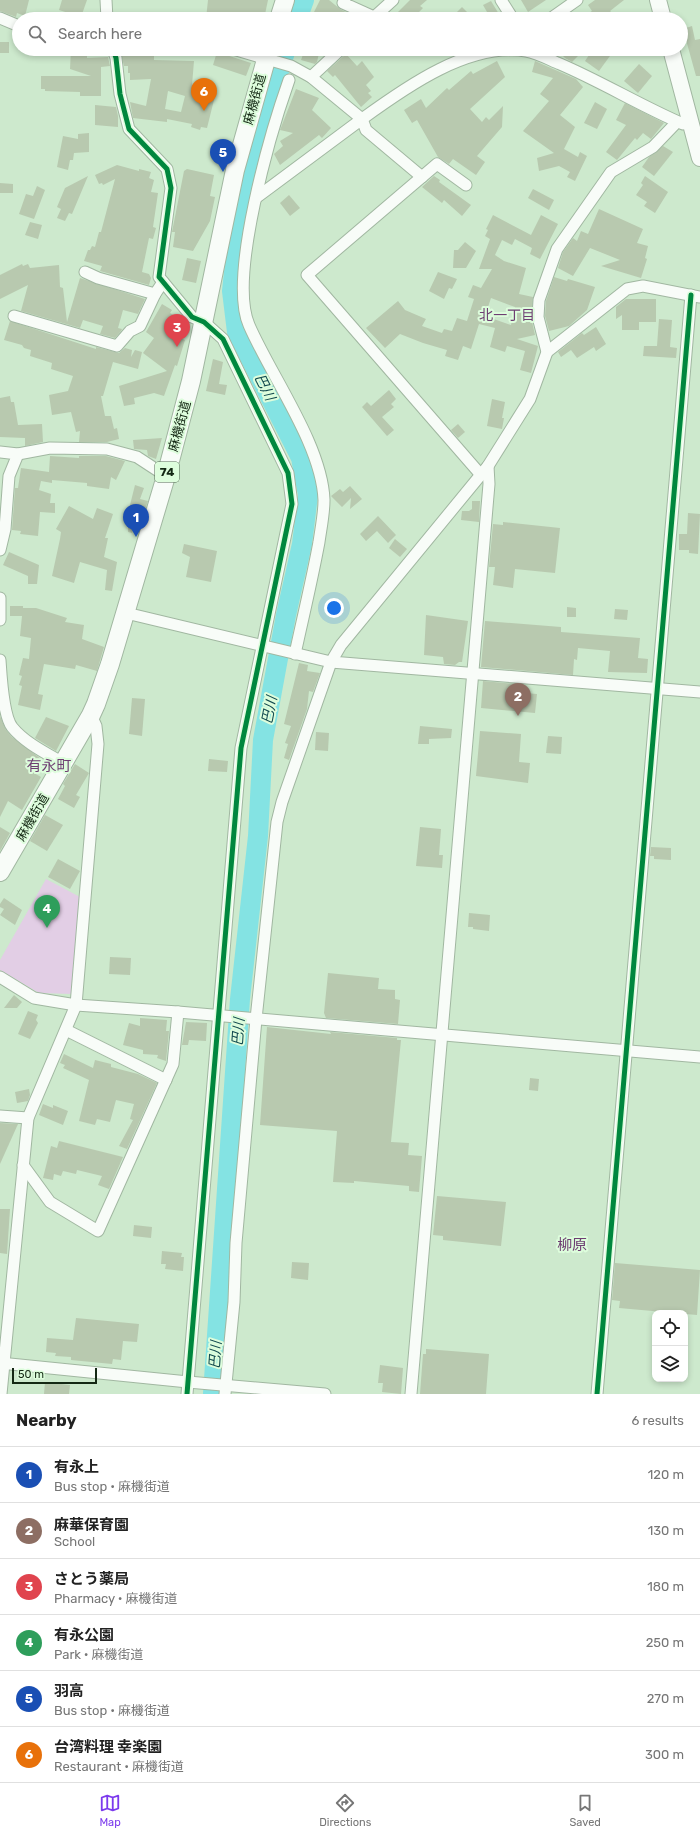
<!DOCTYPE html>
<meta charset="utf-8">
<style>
body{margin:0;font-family:Rubik,"Noto Sans JP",sans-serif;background:#f2f2f2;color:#222}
.controls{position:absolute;right:12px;bottom:12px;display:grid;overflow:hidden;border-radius:8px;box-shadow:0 2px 6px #0003}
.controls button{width:36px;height:36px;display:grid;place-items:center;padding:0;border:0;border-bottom:1px solid #e0e0e0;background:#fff;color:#222;font:20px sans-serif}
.scale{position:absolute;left:12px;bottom:10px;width:85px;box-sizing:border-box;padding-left:4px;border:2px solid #142814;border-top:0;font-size:11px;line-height:14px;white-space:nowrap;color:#142814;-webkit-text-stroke:3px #ddfddc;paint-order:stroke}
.you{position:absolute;left:334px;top:608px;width:14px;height:14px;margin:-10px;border:3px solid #fff;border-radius:50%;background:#1a73e8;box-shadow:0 0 0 6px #1a73e833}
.badge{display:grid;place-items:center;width:26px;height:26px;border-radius:50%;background:#7c3aed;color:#fff;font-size:13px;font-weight:700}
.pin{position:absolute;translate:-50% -33px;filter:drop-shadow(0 1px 2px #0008)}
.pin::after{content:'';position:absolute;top:21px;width:14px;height:12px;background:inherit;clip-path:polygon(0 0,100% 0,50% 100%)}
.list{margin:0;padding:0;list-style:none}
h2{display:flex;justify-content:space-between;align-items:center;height:52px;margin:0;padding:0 16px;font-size:17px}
h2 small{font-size:13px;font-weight:400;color:#767676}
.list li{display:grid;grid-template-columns:26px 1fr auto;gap:12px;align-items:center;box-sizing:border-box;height:56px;padding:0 16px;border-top:1px solid #e0e0e0}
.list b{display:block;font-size:15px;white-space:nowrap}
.list p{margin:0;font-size:13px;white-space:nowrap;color:#767676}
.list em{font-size:13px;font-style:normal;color:#767676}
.icon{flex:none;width:22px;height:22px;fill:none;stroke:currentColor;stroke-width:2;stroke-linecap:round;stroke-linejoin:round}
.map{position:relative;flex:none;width:700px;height:1394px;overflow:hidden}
.search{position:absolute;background:#fff;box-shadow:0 2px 6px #0003;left:12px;right:12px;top:12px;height:44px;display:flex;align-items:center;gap:10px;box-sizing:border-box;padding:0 14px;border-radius:22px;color:#767676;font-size:15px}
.sheet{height:388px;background:#fff}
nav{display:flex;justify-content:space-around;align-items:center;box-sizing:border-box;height:56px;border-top:1px solid #e0e0e0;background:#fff;font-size:11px;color:#767676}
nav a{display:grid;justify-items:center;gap:2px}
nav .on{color:#7c3aed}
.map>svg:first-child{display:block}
.green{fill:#e2cee5}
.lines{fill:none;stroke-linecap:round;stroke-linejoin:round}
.river{stroke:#84e3e3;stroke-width:20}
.building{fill:#b8c9af;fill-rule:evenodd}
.street-casing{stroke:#a1b7a1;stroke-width:13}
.secondary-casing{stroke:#a1b7a1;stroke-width:18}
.primary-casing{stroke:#a1b7a1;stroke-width:20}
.street{stroke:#f8fcf8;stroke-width:11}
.secondary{stroke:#f8fcf8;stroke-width:16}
.primary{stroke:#f8fcf8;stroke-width:18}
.cycleway-casing{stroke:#ddfddc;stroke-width:8}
.cycleway{stroke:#00873e;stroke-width:5}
.labels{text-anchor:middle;stroke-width:4;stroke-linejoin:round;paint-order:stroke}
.shield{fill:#ddfddc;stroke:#506850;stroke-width:1}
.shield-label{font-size:12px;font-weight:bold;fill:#142814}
.street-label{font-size:13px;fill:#142814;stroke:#ddfddc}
.neighbourhood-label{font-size:14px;fill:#6e3e72;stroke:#ddfddc}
.water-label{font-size:14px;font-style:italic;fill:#11494e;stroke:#ddfddc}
.quarter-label{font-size:15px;fill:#6e3e72;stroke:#ddfddc}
</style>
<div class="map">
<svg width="700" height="1394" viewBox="0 0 700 1394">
<rect width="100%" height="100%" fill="#cde9cd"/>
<!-- green -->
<path class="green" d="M46,879L80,897L72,994L39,993L0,970V960Z"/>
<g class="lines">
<!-- river -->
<g class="river">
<path d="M297,19L304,0"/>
<path d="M213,1394L240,999L258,836L263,740L286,615L302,544L308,495L301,458L237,332L232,291L238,235L263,121L286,49"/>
</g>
</g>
<!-- building -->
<g class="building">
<path d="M0,0H29L25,16L17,13L16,17L0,11Z"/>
<path d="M62,0H87L81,17L59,10Z"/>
<path d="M208,0H268L264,19H206Z"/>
<path d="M320,0H329L340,9L360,19H314L316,13L314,12Z"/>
<path d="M410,0H427L420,6L423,8L412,19H391Z"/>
<path d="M521,0H546L528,12Z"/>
<path d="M595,0H624L610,11L618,19H579L592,11L588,5Z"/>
<path d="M491,1L502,19H491L483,5Z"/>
<path d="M462,7L474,19H450Z"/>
<path d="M692,26L695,40L700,39V76H696L683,29Z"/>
<rect x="0" y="42" width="9" height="11"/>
<path d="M71,49H87V58L108,57L110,66L101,67V96H80V92L45,91V89H41V76H91L70,69Z"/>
<path d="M120,49H154V60L194,61L192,85H196L194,91L215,96L207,128L201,127L200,130L191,127L192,124L167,119V122L133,118L130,102L146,106L151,79L130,80V73H128V66H124ZM168,91L185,96L181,112L165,109Z"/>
<path d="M305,49H320L317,62L315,64L301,60Z"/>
<path d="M556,49H573L579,55L572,62L565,58Z"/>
<path d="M593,49H615L599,71L585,61Z"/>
<path d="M217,52L251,63L246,76L213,65Z"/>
<path d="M346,54L357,66L362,61L374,77L366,85L371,91L368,93L372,97L361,107L335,75L333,77L327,71Z"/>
<path d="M497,61L505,77L470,109L482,122L486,117L489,120L503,106L502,127L477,156L485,162L476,175L453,159L449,164L438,157L417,120L412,123L404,110L421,99L426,108L447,88L449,90L471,71L473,74Z"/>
<path d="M535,61L576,79L583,87L560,115L575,127L564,149L578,157L580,152L587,156L575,181L567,177L570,172L559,166L539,171L537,158L554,153L523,131L549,101L540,94L553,78L532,72Z"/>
<path d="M639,64L652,76L638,93L624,81Z"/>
<path d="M296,89L319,98L312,110L331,128L322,138L319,135L280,165L274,154L283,146L280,141L293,133L280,130Z"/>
<path d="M595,102L607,109L597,129L584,123Z"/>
<path d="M625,103L664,123L651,139L643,133L637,140L635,138L617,160L606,152L626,125L616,120Z"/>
<path d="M95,105L116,107L118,116V127L95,125Z"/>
<path d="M89,133V152L74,153L73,160H70L68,170L57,167L63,136L78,139V134Z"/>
<path d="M663,146L673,152L654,176L642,167L649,157Z"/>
<path d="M117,165L139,171V169L151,172L149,178L154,180L151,192L158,193L153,227L156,228L153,239L149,238L142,272L149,274L151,278L149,285L100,271L102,266L84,261L88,250H90L92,246L95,247L99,232H101L115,179L103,185L102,183L99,184L95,175Z"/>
<path d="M187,169L214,175L210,196L215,197L210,221L193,251L173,247L175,232H172L184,171Z"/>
<path d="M88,176L72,214L69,213L65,221L57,218L61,209L57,207L65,188Z"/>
<path d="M434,176L440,180L439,182L471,205L462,216L444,200L442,203L422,187Z"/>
<path d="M645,176L668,192L655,213L644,206L647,202L636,195L643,185L641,183Z"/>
<path d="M0,183L13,184V193H0Z"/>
<path d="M37,186L45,190L34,219L19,214L26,194L33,196Z"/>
<path d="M533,189L554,200L549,210L528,198Z"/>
<path d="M289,195L300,208L290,216L280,203Z"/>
<path d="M599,209L643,229L637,243L648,246L645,258L647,259L641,278L601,266L620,260L590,248L573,276L558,268L563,252L573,238L577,241L581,231L588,234Z"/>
<path d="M493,215L531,235L541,215L558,224L540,259L530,254L532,248L515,239L512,245L502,240L495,255L504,261L526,268L519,294L533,297L531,317L535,335L517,339L538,346L531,373L520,370L525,351L507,346L505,352L490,347L495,328L479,324L471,349L463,346L458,360L445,356L447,350L423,343L400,334L385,348L366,328L398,301L405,310L426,319L422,326L442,333L444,329L452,331L457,318L467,321L474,299L468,297L473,285L481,288L492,269H479L490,239L485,236L488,230L486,229ZM491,298L515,307L511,325L485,316Z"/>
<path d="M30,222L42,225L38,239L25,235Z"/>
<path d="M465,242L476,251L466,268H453L454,250H458Z"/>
<path d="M187,258L201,261L196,283L182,280Z"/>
<path d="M22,264L23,266L28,264L30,268L59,265L60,287L63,288L67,322L80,278L145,299L138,314L123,310L118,328L122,329L121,331L115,338L100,334L103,326L83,320L80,328L21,311L28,285L0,299V275Z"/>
<path d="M438,272L457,279L452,289L449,288L444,299L429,291Z"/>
<path d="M554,277L567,281L568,279L595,287L587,310L569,326L549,331L545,316L546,301Z"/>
<path d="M626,299H656V322H639V330H622V315L616,319V307Z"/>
<path d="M162,304L172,310L170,313L184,321L175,335L185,340L177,366L175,365L164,396L154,393L134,398L135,404L124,406L119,386L167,371L143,353L154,338L146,332Z"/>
<path d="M659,319L672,320L670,347L677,348L676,358L643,356L644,346H657Z"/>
<path d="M10,321L96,349V347L119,353L125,348L132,350L131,357L135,350L142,352L138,369L113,362L103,396H101L105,416H111L114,429L117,428L119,439L107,442H79L80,431L76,432L71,412L52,415L49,395L68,391L73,376L51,369L52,363L30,356L31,350L24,348L22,345L4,340Z"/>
<path d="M596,327L606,344L596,351L594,347L577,358L571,350L561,357L558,352L582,333L584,335Z"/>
<path d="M213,359L223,362L219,384L227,385L225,395L206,391Z"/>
<path d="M389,390L396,399L391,404L394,407L382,417L394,430L387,436L362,407L367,402L371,406Z"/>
<path d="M10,396L11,402H14L18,425L42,424L43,442L25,446V438L0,437V398Z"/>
<path d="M492,399L505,402L502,418H504L502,429L487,426Z"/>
<path d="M458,424L465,432L458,438L451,430Z"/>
<path d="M162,438L156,459L148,456L147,450L134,449L133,440Z"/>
<path d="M50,456L79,458V456H106L125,461L116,480L111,477L109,489L87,486V483L52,480V483L41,481L39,490L51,494L50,503H55V513L40,512L38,536L20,534L21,531L12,530L15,488H18L21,468L49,472Z"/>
<path d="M135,485L144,488L140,499L148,501L143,516L137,514L132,533L128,532V513Z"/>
<path d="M350,486L362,499L350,509L351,498L342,507L331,496L340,489L343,492Z"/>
<path d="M472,501H480L479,522L461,520L462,511H469L472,509Z"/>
<path d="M69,506L93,519L97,508L113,514L105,538H108L104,557L117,562L112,591L105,590L107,570L80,562L74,583L52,576L60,539L61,532L56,529Z"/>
<path d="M688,513L700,514L698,554L689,553V550H679V534H687Z"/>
<path d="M378,516L396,535L388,543L377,531L366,541L360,534Z"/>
<path d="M503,522L560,528L555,573L515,569L513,588L493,585L495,567H489L493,524L503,525Z"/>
<path d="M395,539L407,549L400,557L389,548Z"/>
<path d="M184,544L217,551L211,582L186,577L190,557L182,553Z"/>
<path d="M9,552L39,565L37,584H28V576L3,565Z"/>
<path d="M10,606H23V614V608H36L67,618L65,622L84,625L82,639L104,647L97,671L76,665L75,669L44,664L38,694L43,695L40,710L18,705L22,686L19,685L22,676L19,675L23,658L29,659L31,638L20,636L22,616H10Z"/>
<path d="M567,607L576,608V617H567Z"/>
<path d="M615,609L628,610L627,620L614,619Z"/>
<path d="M426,615L468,621L462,662H459L455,665L444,664L443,657L424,655Z"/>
<path d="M485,621L561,627V632L640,638L638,658L648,659L647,673L608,672L610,651L578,648L577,660L574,659L573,675L481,667Z"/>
<path d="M299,663L308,665L307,671L320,673L313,692L309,691L307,709L289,760L284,758L288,744L285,743L291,726L284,724Z"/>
<path d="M483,681L516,684L515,692L537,694L535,713L481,708Z"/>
<path d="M132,698L145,699L142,736L129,734Z"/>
<path d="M0,716L6,730L12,737L41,759L34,773L41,777L22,810L8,801L0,817Z"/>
<path d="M46,717L69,726L56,751L35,738Z"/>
<path d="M420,726L452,729L451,738L429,739V744H418Z"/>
<path d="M480,731L521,734L519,762L530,763L528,783L476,776Z"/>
<path d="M316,732L329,733L328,751L315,750Z"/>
<path d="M548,736L562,737L561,754L546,753Z"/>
<path d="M209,759L228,761L227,772L208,771Z"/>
<path d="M75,764L89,773L76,795L80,797L74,808L58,799L65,786L63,784Z"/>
<path d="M45,815L63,825L47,851L30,841Z"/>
<path d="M0,827L10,833L0,851Z"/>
<path d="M420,827L441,829L439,855H443L442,868L416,866Z"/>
<path d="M651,847L671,848V860L654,859V856H650Z"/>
<path d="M58,859L80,871L70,889L48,877Z"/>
<path d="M4,898L22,910L15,925L0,915L4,909L0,907V904Z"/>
<path d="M469,913L490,915L489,931L473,929V927H468Z"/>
<path d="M110,957L131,958L130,975L109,974Z"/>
<path d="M328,973L379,978L378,989L395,990V999L400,1000L398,1024L326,1018L324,1013Z"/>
<path d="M14,995L22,1002L17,1008H4Z"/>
<path d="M28,1011L38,1015L36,1020L38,1023L30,1039L18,1034Z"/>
<path d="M140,1018L167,1020L166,1031H169L166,1061L157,1058L158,1055L143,1054V1050L123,1045L129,1023L140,1026Z"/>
<path d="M186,1022L207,1023L206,1041L189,1040L188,1045H182Z"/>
<path d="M267,1027L331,1034L330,1032L397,1038V1040H401L391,1142L409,1143L408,1155L422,1156L419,1192L409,1191V1186L354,1181V1183L333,1182L337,1131L260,1125Z"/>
<path d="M64,1054L93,1068L95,1060L111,1064V1067L138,1074L157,1083L127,1149L119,1146L133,1120L130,1119L134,1104L116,1100L110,1122L97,1119L95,1125L79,1121L89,1080L63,1068L65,1065L60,1063Z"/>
<path d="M530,1078L539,1079L538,1091L529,1090Z"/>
<path d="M29,1089L30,1095L28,1101L17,1103L15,1092Z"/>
<path d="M43,1104L53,1108V1105L68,1111L63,1125L39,1115Z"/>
<path d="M0,1123L18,1124L0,1164Z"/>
<path d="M59,1141L123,1157L109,1189L98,1185L102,1176L77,1170L76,1174L63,1171L61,1176L54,1174L53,1180L43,1178L51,1146L57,1148Z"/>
<path d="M437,1196L506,1202L501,1246L443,1240V1236L433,1235Z"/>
<path d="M0,1209H10L7,1254L0,1253Z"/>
<path d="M134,1225L152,1227L151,1238L133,1236Z"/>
<path d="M162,1251L182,1253L181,1257H184L183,1271L165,1269L166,1264H161Z"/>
<path d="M292,1262L309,1263L308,1280L291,1278Z"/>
<path d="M615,1263L700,1270L697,1315L619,1308L620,1301L612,1300Z"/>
<path d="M76,1318L139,1324L137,1342L123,1341L121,1360L113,1359L112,1364L71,1360V1357L55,1356L56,1353L46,1352L47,1338L73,1340Z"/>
<path d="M426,1349L489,1354L486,1394H420L423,1354H426Z"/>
<path d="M380,1365L403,1368L401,1394L382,1392L383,1383H378Z"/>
<path d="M45,1382L70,1385L69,1394H44Z"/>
</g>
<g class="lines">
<defs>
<g id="street">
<path d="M106,0L107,19"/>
<path d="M345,0L343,3L374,17"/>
<path d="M501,0L513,19"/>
<path d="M0,18L19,26"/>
<path d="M372,19L393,0"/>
<path d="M550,19L577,0"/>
<path d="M113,49L116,58L120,94L129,129L167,169L171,188L159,277L192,317L204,322L223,339L288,473L292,504L241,748L187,1394"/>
<path d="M233,49L291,66L311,77L362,119C406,87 469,42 526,51C538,53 550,60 560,64C602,82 641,106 683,124"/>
<path d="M311,77L341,49"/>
<path d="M289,80C271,131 228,277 249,325C271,376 322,445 324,500C324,514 321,528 319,542C312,580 303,617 295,654"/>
<path d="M466,185L437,164L307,275L481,475"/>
<path d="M257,197L362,119L366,130L422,177"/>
<path d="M85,272L98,278L155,294"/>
<path d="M14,316L117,346L130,331L140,326L155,294L163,282"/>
<path d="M547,352L627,289L643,286L700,297"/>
<path d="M0,452L18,454L50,448L107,449L137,457L166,476"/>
<path d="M0,550L5,529L9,476L18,454"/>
<path d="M0,598V620"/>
<path d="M126,613L331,662L700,692"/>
<path d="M0,660C1,675 3,715 12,727C25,743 46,753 63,763"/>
<path d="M0,977L34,998L76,1005L178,1012L700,1057"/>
<path d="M66,1030L166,1080"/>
<path d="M0,1116L28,1118"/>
<path d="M23,1165L50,1202L98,1231L173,1064L178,1012"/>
<path d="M0,1363L188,1382L325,1394"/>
<path d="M1,1394L28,1118L76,1005L98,744L96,726L91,715"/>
<path d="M225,1394L234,1302L236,1243L256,1019L277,822L282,802L331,662L341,645L488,466L530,399L547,352L538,317L539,300L557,249L611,172L653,147L677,122"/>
<path d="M411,1394L489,484L488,466"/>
<path d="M597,1394L691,295"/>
</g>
<g id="secondary">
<path d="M658,0L663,19"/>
<path d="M671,49L700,158"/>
</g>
<g id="primary">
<path d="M279,19L285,0"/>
<path d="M0,872L91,715L96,704L110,664L166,476L191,381L235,170L269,49"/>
</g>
</defs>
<!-- street casing -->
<use href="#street" class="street-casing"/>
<!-- secondary casing -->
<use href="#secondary" class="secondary-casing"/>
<!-- primary casing -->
<use href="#primary" class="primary-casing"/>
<!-- street -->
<use href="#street" class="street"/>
<!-- secondary -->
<use href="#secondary" class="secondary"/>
<!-- primary -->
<use href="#primary" class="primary"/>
<defs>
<g id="cycleway">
<path d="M113,49L116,58L120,94L129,129L167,169L171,188L159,277L192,317L204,322L223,339L288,473L292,504L241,748L187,1394"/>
<path d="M597,1394L691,295"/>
</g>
</defs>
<!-- cycleway casing -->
<use href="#cycleway" class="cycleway-casing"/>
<!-- cycleway -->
<use href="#cycleway" class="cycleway"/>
</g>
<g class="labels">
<!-- shield labels -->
<rect class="shield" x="155" y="462" width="24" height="20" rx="3"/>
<g class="shield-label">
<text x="167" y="476">74</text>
</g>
<!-- street labels -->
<g class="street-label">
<text transform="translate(254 99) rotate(-75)" y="5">麻機街道</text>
<text transform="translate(179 426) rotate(-75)" y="5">麻機街道</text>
<text transform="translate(32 817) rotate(-60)" y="5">麻機街道</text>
</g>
<!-- neighbourhood labels -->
<g class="neighbourhood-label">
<text x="507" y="320">北一丁目</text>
</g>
<!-- water labels -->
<g class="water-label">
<text transform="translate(265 387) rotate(63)" y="5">巴川</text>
<text transform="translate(269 710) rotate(-79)" y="5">巴川</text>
<text transform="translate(238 1032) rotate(-86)" y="5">巴川</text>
<text transform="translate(215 1355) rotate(-86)" y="5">巴川</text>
</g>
<!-- quarter labels -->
<g class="quarter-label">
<text x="49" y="771">有永町</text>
<text x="572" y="1250">柳原</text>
</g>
</g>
</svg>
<div class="controls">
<button><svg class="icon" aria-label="locate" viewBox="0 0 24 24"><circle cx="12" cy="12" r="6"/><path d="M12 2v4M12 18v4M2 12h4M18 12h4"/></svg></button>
<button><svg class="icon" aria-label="layers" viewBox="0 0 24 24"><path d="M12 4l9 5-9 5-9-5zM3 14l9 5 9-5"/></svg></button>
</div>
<div class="scale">50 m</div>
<div class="you"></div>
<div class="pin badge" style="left:136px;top:537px;background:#1a4fb4">1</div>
<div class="pin badge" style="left:518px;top:716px;background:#8d6e63">2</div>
<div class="pin badge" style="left:177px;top:347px;background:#e0444e">3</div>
<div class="pin badge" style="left:47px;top:928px;background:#2e9e5b">4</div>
<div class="pin badge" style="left:223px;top:172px;background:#1a4fb4">5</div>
<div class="pin badge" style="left:204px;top:111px;background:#e8710a">6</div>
<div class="search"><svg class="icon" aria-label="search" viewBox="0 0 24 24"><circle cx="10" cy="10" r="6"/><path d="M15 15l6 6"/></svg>Search here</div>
</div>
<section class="sheet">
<h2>Nearby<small>6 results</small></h2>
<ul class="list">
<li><span class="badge" style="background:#1a4fb4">1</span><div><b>有永上</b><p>Bus stop · 麻機街道</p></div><em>120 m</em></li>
<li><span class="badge" style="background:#8d6e63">2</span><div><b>麻華保育園</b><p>School</p></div><em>130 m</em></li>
<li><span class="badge" style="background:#e0444e">3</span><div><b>さとう薬局</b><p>Pharmacy · 麻機街道</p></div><em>180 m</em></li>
<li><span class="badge" style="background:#2e9e5b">4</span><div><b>有永公園</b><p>Park · 麻機街道</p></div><em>250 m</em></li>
<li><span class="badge" style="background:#1a4fb4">5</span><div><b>羽高</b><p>Bus stop · 麻機街道</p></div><em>270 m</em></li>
<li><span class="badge" style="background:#e8710a">6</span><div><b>台湾料理 幸楽園</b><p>Restaurant · 麻機街道</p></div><em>300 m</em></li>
</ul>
</section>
<nav>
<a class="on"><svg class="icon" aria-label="map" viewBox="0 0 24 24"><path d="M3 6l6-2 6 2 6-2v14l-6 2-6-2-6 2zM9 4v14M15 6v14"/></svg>Map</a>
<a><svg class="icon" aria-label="directions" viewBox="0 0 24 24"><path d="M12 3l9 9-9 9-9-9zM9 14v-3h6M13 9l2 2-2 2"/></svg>Directions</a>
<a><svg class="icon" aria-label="saved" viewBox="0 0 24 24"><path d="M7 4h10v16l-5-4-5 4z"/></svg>Saved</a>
</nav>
